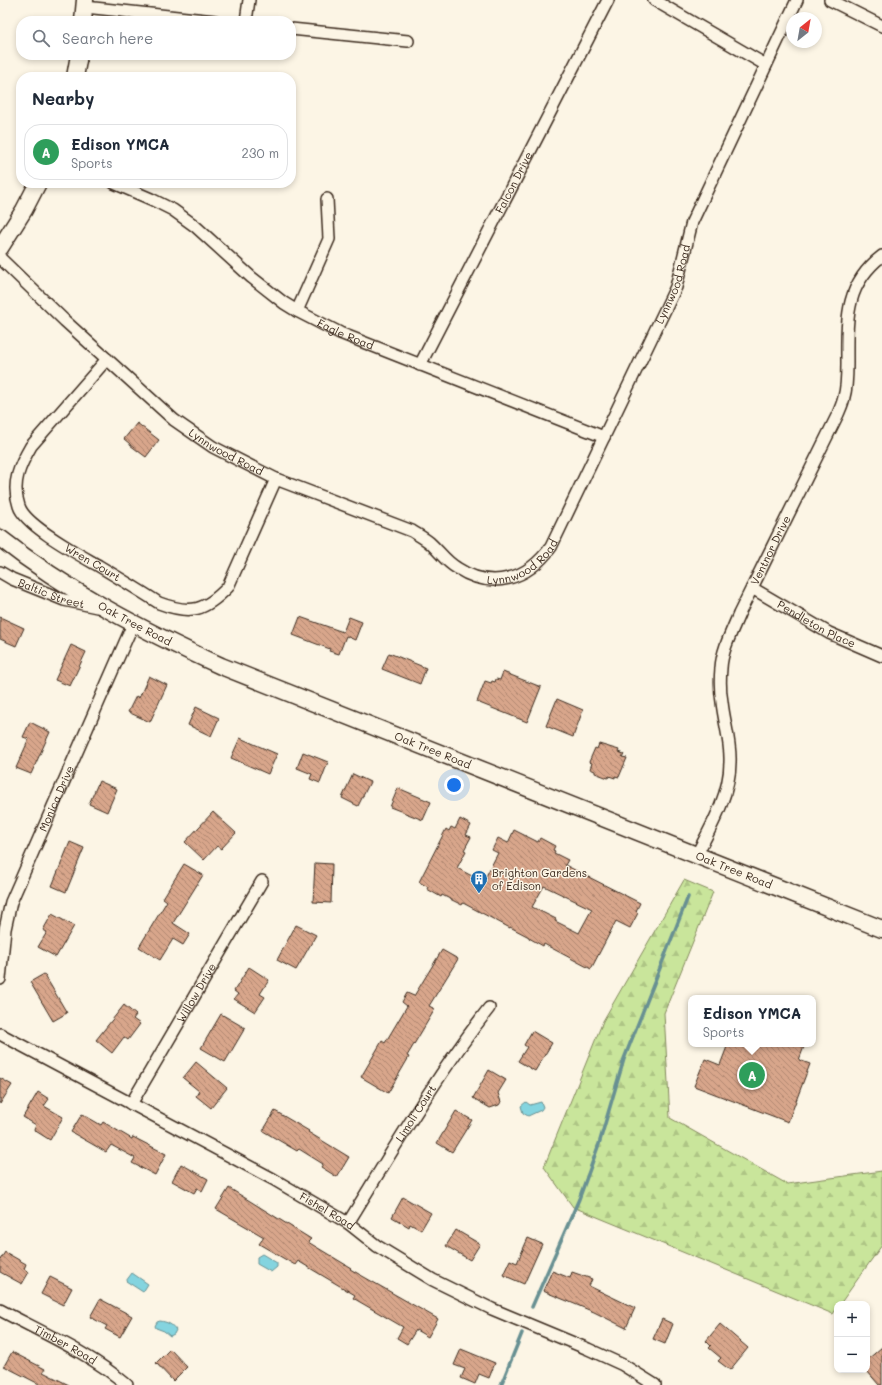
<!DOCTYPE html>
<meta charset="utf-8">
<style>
body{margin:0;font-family:Mali,sans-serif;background:#f6f6f7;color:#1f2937}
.controls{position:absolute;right:12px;bottom:12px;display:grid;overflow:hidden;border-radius:8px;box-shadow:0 2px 6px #0003}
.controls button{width:36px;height:36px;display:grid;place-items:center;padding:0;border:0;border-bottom:1px solid #e0e1e3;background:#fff;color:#1f2937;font:20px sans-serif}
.compass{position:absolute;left:786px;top:12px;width:36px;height:36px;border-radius:50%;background:#fff;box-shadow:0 2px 6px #0003;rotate:31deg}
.you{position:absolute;left:454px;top:785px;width:14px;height:14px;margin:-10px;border:3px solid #fff;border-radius:50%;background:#1a73e8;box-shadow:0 0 0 6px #1a73e833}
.badge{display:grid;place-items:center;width:26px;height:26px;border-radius:50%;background:#1f6fb2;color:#fff;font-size:13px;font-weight:700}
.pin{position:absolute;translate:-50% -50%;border:2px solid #fff;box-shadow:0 1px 4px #0006}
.popup{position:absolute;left:688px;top:995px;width:128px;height:52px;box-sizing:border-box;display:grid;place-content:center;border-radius:8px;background:#fff;filter:drop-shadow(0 1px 3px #0005);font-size:13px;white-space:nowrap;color:#747a83}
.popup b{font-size:15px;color:#1f2937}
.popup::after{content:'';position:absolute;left:50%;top:100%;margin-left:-8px;border:8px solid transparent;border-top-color:#fff}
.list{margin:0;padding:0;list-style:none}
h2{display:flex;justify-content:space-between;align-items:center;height:52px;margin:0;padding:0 16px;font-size:17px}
h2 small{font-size:13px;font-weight:400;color:#747a83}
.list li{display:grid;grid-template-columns:26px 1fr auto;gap:12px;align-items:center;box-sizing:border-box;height:56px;margin:0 8px 8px;padding:0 8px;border:1px solid #e0e1e3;border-radius:16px}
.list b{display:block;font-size:15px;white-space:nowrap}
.list p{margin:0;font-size:13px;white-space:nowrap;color:#747a83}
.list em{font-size:13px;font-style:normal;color:#747a83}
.icon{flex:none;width:22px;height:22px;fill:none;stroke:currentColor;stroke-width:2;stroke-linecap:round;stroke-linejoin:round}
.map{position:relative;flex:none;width:882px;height:1385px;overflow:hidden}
.search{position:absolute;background:#fff;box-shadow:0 2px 6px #0003;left:16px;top:16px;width:280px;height:44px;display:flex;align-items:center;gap:10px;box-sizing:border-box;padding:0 14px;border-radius:16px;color:#747a83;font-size:15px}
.panel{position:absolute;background:#fff;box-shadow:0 2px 6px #0003;left:16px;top:72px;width:280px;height:116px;border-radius:16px}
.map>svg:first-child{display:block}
.forest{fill:url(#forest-firs);stroke:#82885c}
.water{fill:#84d4df;stroke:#679092}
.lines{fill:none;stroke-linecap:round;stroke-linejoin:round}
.stream{stroke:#679092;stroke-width:3.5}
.building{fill:url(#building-back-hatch);stroke:#3b2a1e;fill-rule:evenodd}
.street-casing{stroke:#3b2a1e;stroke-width:14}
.secondary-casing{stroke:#3b2a1e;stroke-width:19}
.street{stroke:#fcf5e5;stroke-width:11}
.secondary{stroke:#fcf5e5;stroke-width:16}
.labels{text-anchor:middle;stroke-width:3;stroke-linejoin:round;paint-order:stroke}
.street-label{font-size:11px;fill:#3b2a1e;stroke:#fcf5e5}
.poi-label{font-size:11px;fill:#3b2a1e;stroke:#fcf5e5;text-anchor:start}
</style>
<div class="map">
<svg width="882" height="1385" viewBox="0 0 882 1385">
<defs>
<pattern id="forest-firs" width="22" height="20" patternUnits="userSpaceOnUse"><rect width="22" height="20" fill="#c9e59b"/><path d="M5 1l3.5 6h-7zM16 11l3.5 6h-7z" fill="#aec585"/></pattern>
<pattern id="building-back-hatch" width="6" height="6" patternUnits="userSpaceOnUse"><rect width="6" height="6" fill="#d8a68b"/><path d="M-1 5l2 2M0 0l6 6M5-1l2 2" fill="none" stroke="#b08771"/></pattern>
</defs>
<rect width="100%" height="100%" fill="#fcf5e5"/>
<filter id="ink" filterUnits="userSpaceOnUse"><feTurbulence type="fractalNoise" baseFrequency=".025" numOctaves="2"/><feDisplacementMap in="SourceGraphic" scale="8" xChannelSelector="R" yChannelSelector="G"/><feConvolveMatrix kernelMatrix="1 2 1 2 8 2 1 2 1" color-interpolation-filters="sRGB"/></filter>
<g filter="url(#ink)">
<!-- forest -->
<path class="forest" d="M684,880L713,892L664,1013L670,1118L787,1184L882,1171V1245L840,1304H837V1308L833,1314L573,1207L544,1167L603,1021Z"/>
<!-- water -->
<g class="water">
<path d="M526,1102L530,1105L541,1102L543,1107L541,1110L528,1116L523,1113L521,1106Z"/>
<path d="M262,1254L277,1263V1267L271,1272L257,1264V1257Z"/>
<path d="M132,1273L148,1284L143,1292L126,1281Z"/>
<path d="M160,1321C167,1322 172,1324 176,1330L174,1334L170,1336L164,1331L156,1328L155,1326L157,1322Z"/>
</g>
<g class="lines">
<!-- stream -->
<g class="stream">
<path d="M532,1307L579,1199L599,1144L624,1059L688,897"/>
<path d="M501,1385L522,1333"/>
</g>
</g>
<!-- building -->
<g class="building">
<path d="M137,423L159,440L146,457L130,445V444L124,439Z"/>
<path d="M0,617L24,628L16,646L0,639Z"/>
<path d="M300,617L343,632L349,617L362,622L355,640L346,636L339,654L329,651L330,649L293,635Z"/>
<path d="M71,645L86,652L70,686L55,680Z"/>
<path d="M389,653L426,668L420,684L382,669Z"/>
<path d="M503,672L541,687L527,722L477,702L485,681L491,683L492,681L495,682L496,679L500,680Z"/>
<path d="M149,676L167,685L150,722L128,712L136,696L139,698Z"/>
<path d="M557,699L583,710L573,737L546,726Z"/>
<path d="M196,707L219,718L211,736L188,725Z"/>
<path d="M30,722L50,732L31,774L16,768L29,739L23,737Z"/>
<path d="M240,738L277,754L268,774L231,758Z"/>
<path d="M599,744L619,750L618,752L624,754L622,757L627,758L619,777L615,776V778L609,776L608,778L595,773V771L590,769L592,763L589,762L595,748L597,749Z"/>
<path d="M303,752L328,762L320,783L310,779L312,774L297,768Z"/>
<path d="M353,774L370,782L358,806L342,798Z"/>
<path d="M99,781L117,789L107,812L89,804Z"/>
<path d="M398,788L431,802L423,820L390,807Z"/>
<path d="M213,812L236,833L221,849L217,846L204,860L185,842Z"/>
<path d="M460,819L471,825L466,835L471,837L464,850L466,851L457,868L483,882L498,853L492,850L498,838L508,843L514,830L538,842L540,838L555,846L553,850L555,851L554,853L568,860L565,865L640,903L636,911L638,913L630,928L616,921L591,969L544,944L543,946L529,938V937L510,927V928L463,903L462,905L442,895L441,897L427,889L428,887L419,882L446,829L449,831L451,827L455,829ZM544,886L592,909L579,933L555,921L556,919L532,907Z"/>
<path d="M70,842L84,848L66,892L52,886Z"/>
<path d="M315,863L332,864L331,903L313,902Z"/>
<path d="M184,864L203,875L173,923L190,934L183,945L173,939L160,960L139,947L167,901L163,898Z"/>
<path d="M52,914L74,926L56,957L38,947L47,932L43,930Z"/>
<path d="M296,925L316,935L296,970L277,960Z"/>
<path d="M442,950L458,959L429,1006L435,1009L407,1056L409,1057L388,1093L361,1077L382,1041L385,1043L407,1006L402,1002L407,993L414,996Z"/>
<path d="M249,967L269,980L260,994L265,997L255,1012L234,999L238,994L234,991Z"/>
<path d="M44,974L67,1013L53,1021L30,982Z"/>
<path d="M124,1005L136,1015L133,1019L140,1024L128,1040L124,1037L112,1053L96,1040Z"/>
<path d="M221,1014L245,1028L225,1062L201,1048Z"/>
<path d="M532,1031L552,1043L535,1071L518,1061L527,1047L524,1045Z"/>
<path d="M728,1044H805L799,1060L810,1064L788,1122L694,1086L705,1059L720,1065Z"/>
<path d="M196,1062L227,1088L211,1108L196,1096L199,1091L183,1078Z"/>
<path d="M489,1070L506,1080L498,1093L501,1102L499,1105L490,1108L473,1098Z"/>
<path d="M0,1078L12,1085L0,1104Z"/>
<path d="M38,1092L49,1099L44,1106L63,1117L50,1140L34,1130L36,1125L23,1117Z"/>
<path d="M275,1111L309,1131L308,1132L349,1157L337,1177L321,1167L323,1164L299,1149L297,1151L263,1131Z"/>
<path d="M456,1111L472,1120L452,1152L437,1143Z"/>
<path d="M82,1114L101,1125L103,1122L132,1139L133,1137L166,1154L155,1175L132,1163L135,1158L111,1145L106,1152L71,1132Z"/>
<path d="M181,1164L208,1179L202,1191L197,1188L194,1193L172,1181Z"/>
<path d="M229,1188L311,1239L308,1242L351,1268L350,1269L438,1319L428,1337L416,1330L407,1344L397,1338L403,1327L353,1298L355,1295L298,1261L295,1265L259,1244L264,1237L216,1209Z"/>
<path d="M403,1197L431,1213L421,1230L410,1224L409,1227L392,1217Z"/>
<path d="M456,1230L480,1244L470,1260L446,1246Z"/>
<path d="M528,1238L542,1244L524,1284L503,1275L510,1260L517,1263Z"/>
<path d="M5,1252L26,1264L24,1269L29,1272L22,1284L0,1272V1260Z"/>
<path d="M552,1271L570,1278L572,1272L592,1279L589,1286L635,1308L626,1328L594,1312L543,1291Z"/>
<path d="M50,1277L72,1288L63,1305L41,1294Z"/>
<path d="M100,1299L132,1316L120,1337L105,1329L107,1326L90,1317Z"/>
<path d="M662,1319L673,1324L665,1344L653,1339Z"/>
<path d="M720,1324L748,1348L730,1370L718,1361L721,1358L709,1348L711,1346L706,1341Z"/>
<path d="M882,1347V1385H879L867,1371V1360Z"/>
<path d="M170,1349L187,1367L173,1381L156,1363Z"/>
<path d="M461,1349L495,1363L489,1378L479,1374L475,1384L461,1378L465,1369L454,1365Z"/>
<path d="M12,1352L45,1369L43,1372L69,1385H41L4,1366Z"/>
</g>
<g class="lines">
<defs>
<g id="street">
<path d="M654,0L766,65"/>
<path d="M830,0L882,26"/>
<path d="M85,7L215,21"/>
<path d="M246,21L249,0"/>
<path d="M291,29L408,41"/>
<path id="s1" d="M114,183L151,199L173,210L195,226L251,277L284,303L297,311L340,333L604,437"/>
<path id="s2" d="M0,258L65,321L174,420L213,447L276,479L412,531C418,535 424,538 430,543C439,551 446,562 457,568C492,591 528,579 551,547L676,287L692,222L797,0"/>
<path d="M297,311L329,239L327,199"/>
<path id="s3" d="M107,359L31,446C20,465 11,483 19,506C25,526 80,555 99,566C119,578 139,590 159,603C191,615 205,611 228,587L276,479"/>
<path id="s4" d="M420,365L608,0"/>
<path id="s5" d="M0,572L12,579L64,600L97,607"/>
<path id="s6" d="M752,588L829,633L882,656"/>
<path id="s7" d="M696,856C711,827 730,795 730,762C731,742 724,722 722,702C720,691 720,679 721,668C722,650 732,631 739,614L838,414C840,409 843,403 844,397C847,387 847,375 847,364C847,321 844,285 882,256"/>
<path id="s8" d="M0,979L5,929L11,902L133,624"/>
<path id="s9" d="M0,1034L273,1179L348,1223L377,1246L433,1280L492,1309L588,1349L623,1365L655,1385"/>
<path id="s10" d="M131,1104L262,881"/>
<path id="s11" d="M348,1223C393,1150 436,1076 489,1008"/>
<path id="s12" d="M0,1310C43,1333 90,1353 127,1385"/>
</g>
<g id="secondary">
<path d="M83,21L85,0"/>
<path d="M75,77L79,55"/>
<path d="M0,248L24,210L38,183"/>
<path id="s13" d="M0,538C67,591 144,631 221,666L882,929"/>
</g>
</defs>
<!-- street casing -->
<use href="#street" class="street-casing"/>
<!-- secondary casing -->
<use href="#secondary" class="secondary-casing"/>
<!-- street -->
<use href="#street" class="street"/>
<!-- secondary -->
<use href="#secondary" class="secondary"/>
</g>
</g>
<!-- icons -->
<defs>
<symbol id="building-pin" viewBox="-11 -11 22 30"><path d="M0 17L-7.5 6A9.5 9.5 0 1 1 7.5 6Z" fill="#1f6fb2" stroke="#fcf5e5"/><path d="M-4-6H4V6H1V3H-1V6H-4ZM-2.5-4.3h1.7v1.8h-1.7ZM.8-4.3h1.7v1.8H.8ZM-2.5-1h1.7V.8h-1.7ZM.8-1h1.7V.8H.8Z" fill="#fff"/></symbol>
</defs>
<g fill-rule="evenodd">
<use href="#building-pin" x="469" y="869" width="20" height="27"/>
</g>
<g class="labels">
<!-- street labels -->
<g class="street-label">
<text dy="4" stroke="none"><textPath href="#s4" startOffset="205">Falcon Drive</textPath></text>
<text dy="4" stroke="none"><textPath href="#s2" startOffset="958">Lynnwood Road</textPath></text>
<text dy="4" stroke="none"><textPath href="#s1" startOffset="279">Eagle Road</textPath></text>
<text dy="4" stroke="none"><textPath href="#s2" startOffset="299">Lynnwood Road</textPath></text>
<text dy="4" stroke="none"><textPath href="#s7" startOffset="324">Ventnor Drive</textPath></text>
<text dy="4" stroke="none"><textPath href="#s2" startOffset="634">Lynnwood Road</textPath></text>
<text dy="4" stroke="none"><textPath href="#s3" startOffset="273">Wren Court</textPath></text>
<text dy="4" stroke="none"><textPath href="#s5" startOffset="56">Baltic Street</textPath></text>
<text dy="4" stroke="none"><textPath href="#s13" startOffset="160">Oak Tree Road</textPath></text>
<text dy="4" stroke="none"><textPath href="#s6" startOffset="74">Pendleton Place</textPath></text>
<text dy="4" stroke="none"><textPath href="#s13" startOffset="484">Oak Tree Road</textPath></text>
<text dy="4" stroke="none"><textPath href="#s8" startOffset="191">Monica Drive</textPath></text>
<text dy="4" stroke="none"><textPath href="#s13" startOffset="808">Oak Tree Road</textPath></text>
<text dy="4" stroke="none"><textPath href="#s10" startOffset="129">Willow Drive</textPath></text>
<text dy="4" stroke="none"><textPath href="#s11" startOffset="129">Limoli Court</textPath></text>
<text dy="4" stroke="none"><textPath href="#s9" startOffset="372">Fishel Road</textPath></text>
<text dy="4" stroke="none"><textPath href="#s12" startOffset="74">Timber Road</textPath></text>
</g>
<!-- poi labels -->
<g class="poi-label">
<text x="492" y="877">Brighton Gardens<tspan x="492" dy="13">of Edison</tspan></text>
</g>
</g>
</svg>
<div class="controls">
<button>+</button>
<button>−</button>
</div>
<svg class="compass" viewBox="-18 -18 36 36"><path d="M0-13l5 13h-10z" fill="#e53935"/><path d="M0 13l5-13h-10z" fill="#747a83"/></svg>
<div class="you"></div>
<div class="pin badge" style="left:752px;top:1075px;background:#2e9e5b">A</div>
<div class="popup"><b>Edison YMCA</b>Sports</div>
<div class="search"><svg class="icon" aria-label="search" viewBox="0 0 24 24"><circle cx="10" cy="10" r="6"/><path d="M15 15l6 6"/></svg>Search here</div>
<section class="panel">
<h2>Nearby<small></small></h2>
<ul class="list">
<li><span class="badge" style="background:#2e9e5b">A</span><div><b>Edison YMCA</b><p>Sports</p></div><em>230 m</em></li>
</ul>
</section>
</div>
